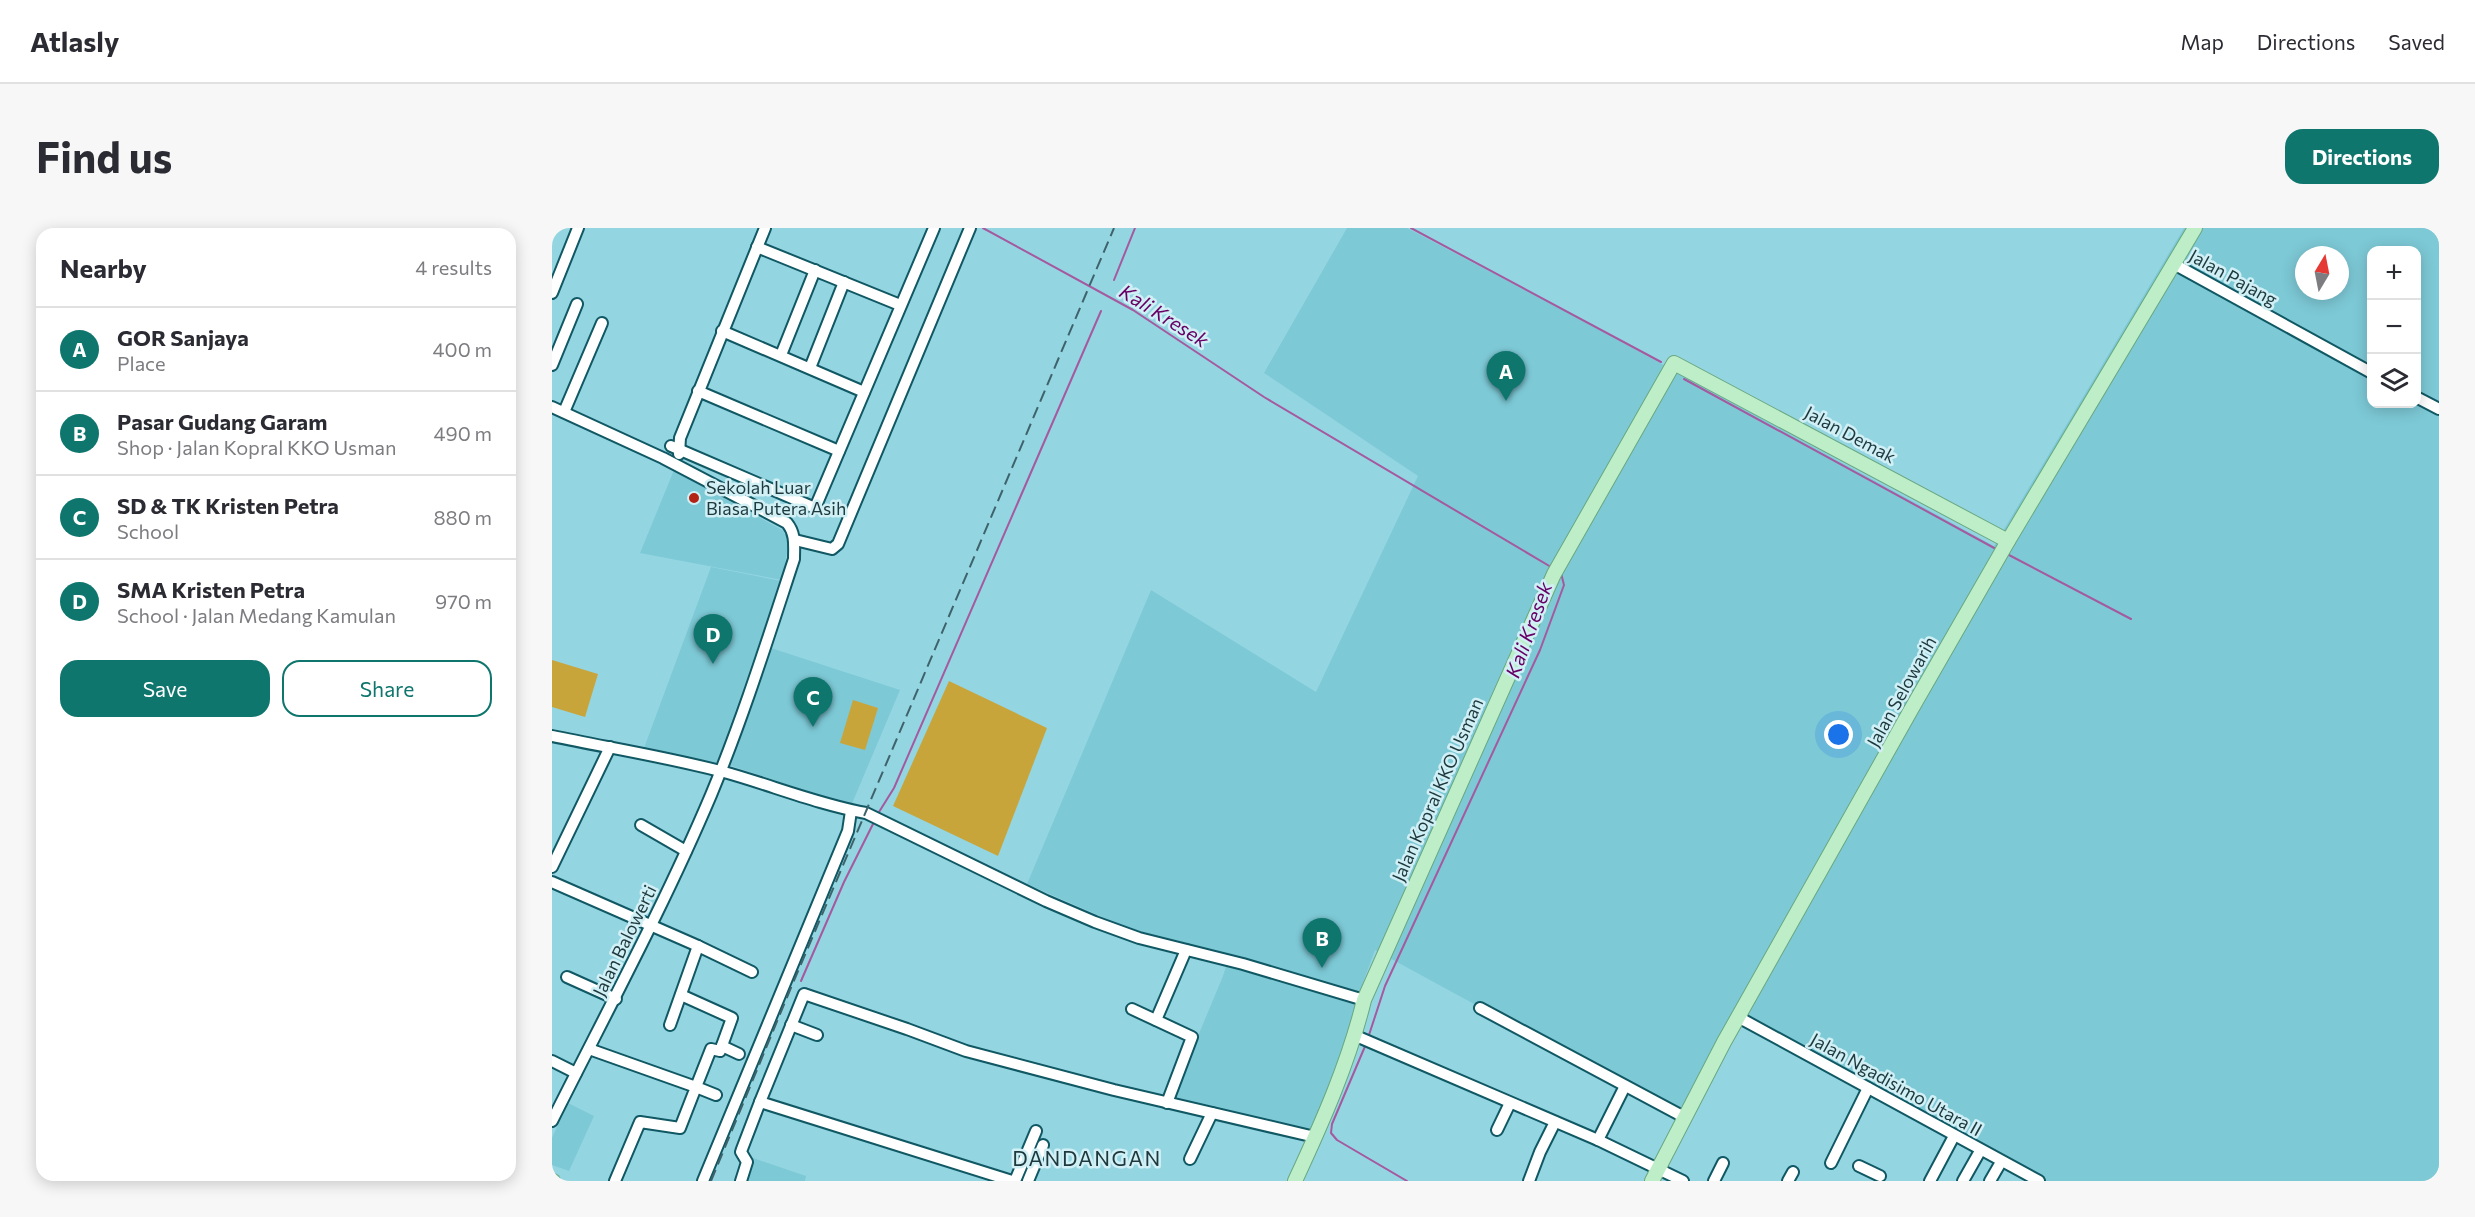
<!DOCTYPE html>
<meta charset="utf-8">
<style>
body{margin:0;font-family:Commissioner,sans-serif;background:#f7f7f7;color:#2b2b33}
.controls{position:absolute;right:18px;top:18px;display:grid;overflow:hidden;border-radius:12px;box-shadow:0 3px 15px #0003}
.controls button{width:54px;height:54px;display:grid;place-items:center;padding:0;border:0;border-bottom:2px solid #e1e1e2;background:#fff;color:#2b2b33;font:30px sans-serif}
.compass{position:absolute;left:1743px;top:18px;width:54px;height:54px;border-radius:50%;background:#fff;box-shadow:0 3px 15px #0003;rotate:10deg}
.you{position:absolute;left:1287px;top:507px;width:21px;height:21px;margin:-15px;border:4px solid #fff;border-radius:50%;background:#1a73e8;box-shadow:0 0 0 9px #1a73e833}
.badge{display:grid;place-items:center;width:39px;height:39px;border-radius:50%;background:#0f766e;color:#fff;font-size:20px;font-weight:700}
.pin{position:absolute;translate:-50% -50px;filter:drop-shadow(0 2px 3px #0008)}
.pin::after{content:'';position:absolute;top:32px;width:21px;height:18px;background:inherit;clip-path:polygon(0 0,100% 0,50% 100%)}
.list{margin:0;padding:0;list-style:none}
h2{display:flex;justify-content:space-between;align-items:center;height:78px;margin:0;padding:0 24px;font-size:26px}
h2 small{font-size:20px;font-weight:400;color:#7c7c81}
.list li{display:grid;grid-template-columns:39px 1fr auto;gap:18px;align-items:center;box-sizing:border-box;height:84px;padding:0 24px;border-top:2px solid #e1e1e2}
.list b{display:block;font-size:22px;white-space:nowrap}
.list p{margin:0;font-size:20px;white-space:nowrap;color:#7c7c81}
.list em{font-size:20px;font-style:normal;color:#7c7c81}
.actions{display:flex;gap:12px;padding:18px 24px}
.actions a{flex:1;padding:14px 0;border:2px solid #0f766e;border-radius:18px;text-align:center;font-size:21px;color:#0f766e}
.actions .main{background:#0f766e;color:#fff}
.icon{flex:none;width:33px;height:33px;fill:none;stroke:currentColor;stroke-width:2;stroke-linecap:round;stroke-linejoin:round}
.map{position:relative;flex:none;width:1887px;height:953px;overflow:hidden;border-radius:18px}
header{display:flex;align-items:center;gap:36px;box-sizing:border-box;height:84px;padding:0 30px;background:#fff;border-bottom:2px solid #e1e1e2}
header strong{font-size:28px}
nav{display:flex;gap:33px;margin-inline-start:auto;font-size:21px}
.intro{display:flex;align-items:center;justify-content:space-between;box-sizing:border-box;height:144px;padding:0 36px}
h1{margin:0;font-size:42px}
.button{padding:15px 27px;border-radius:18px;background:#0f766e;color:#fff;font-size:21px;font-weight:700}
main{display:flex;gap:36px;padding:0 36px}
aside{flex:1;background:#fff;border-radius:18px;box-shadow:0 3px 15px #0003}
.map>svg:first-child{display:block}
.built{fill:#7dc9d6;fill-rule:evenodd}
.green{fill:#c8a53b}
.lines{fill:none;stroke-linecap:round;stroke-linejoin:round}
.stream{stroke:#a5599f;stroke-width:2}
.minor-casing{stroke:#105863;stroke-width:14}
.major-casing{stroke:#69a780;stroke-width:16}
.minor{stroke:#fff;stroke-width:10}
.major{stroke:#bdeec8;stroke-width:14}
.rail{stroke:#3e636a;stroke-width:2;stroke-dasharray:12 6;stroke-linecap:butt}
.poi-dot{fill:#b22314;stroke:#d1f0f6;stroke-width:2}
.labels{text-anchor:middle;stroke-width:5;stroke-linejoin:round;paint-order:stroke}
.street-label{font-size:18px;fill:#1e393e;stroke:#d1f0f6}
.poi-label{font-size:18px;fill:#1e393e;stroke:#d1f0f6;text-anchor:start}
.water-label{font-size:20px;font-style:italic;fill:#670064;stroke:#d1f0f6}
.quarter-label{font-size:21px;letter-spacing:1.5px;fill:#1e393e;stroke:#d1f0f6}
</style>
<header>
<strong>Atlasly</strong>
<nav><a>Map</a><a>Directions</a><a>Saved</a></nav>
</header>
<div class="intro"><h1>Find us</h1><a class="button">Directions</a></div>
<main>
<aside>
<h2>Nearby<small>4 results</small></h2>
<ul class="list">
<li><span class="badge">A</span><div><b>GOR Sanjaya</b><p>Place</p></div><em>400 m</em></li>
<li><span class="badge">B</span><div><b>Pasar Gudang Garam</b><p>Shop · Jalan Kopral KKO Usman</p></div><em>490 m</em></li>
<li><span class="badge">C</span><div><b>SD &amp; TK Kristen Petra</b><p>School</p></div><em>880 m</em></li>
<li><span class="badge">D</span><div><b>SMA Kristen Petra</b><p>School · Jalan Medang Kamulan</p></div><em>970 m</em></li>
</ul>
<div class="actions"><a class="main">Save</a><a>Share</a></div>
</aside>
<div class="map">
<svg width="1887" height="953" viewBox="0 0 1887 953">
<rect width="100%" height="100%" fill="#94d5e2"/>
<!-- built -->
<g class="built">
<path d="M795,0H855L1013,83L1442,318L1632,0H1887V953H1492L1186,785L1131,890L823,722L807,765L797,813L762,906L618,875L671,748L677,729L587,705L475,656L599,362L764,464L866,248L712,145ZM1820,22H1864V176H1820ZM1752,27H1788V63H1752Z"/>
<path d="M122,242L230,302L235,309L236,319L230,352L88,325Z"/>
<path d="M159,339L229,353L164,538L92,520Z"/>
<path d="M219,420L348,462L299,578L177,537Z"/>
<path d="M16,875L42,888L17,943L0,937V910Z"/>
<path d="M201,930L254,948L253,953H193Z"/>
</g>
<!-- green -->
<g class="green">
<path d="M0,432L46,446L33,489L0,479Z"/>
<path d="M397,453L495,500L446,628L341,578Z"/>
<path d="M301,472L326,480L313,522L288,515Z"/>
</g>
<g class="lines">
<!-- stream -->
<g class="stream">
<path d="M431,0L581,82L712,169L999,339"/>
<path d="M859,0L1109,134"/>
<path d="M562,52L583,0"/>
<path d="M1132,151L1444,321"/>
<path d="M1457,327L1579,391"/>
<path d="M327,584L342,560L549,83"/>
<path d="M249,753L292,654L321,596"/>
<path d="M816,810L833,758L988,422L1012,357L1009,345"/>
<path d="M814,816L780,896L779,905L785,912L855,953"/>
</g>
<defs>
<g id="minor">
<path d="M205,19L348,77"/>
<path d="M1622,36L1820,145"/>
<path d="M0,65L26,0"/>
<path d="M170,103L312,164"/>
<path d="M229,127L263,42"/>
<path d="M0,137L25,76"/>
<path d="M258,140L292,54"/>
<path d="M146,163L287,223"/>
<path d="M1864,169L1887,181"/>
<path d="M0,179L111,230L235,295C244,306 242,318 242,331C216,410 191,490 159,567C112,678 54,785 0,893"/>
<path d="M12,184L50,95"/>
<path d="M119,218L263,280L382,0"/>
<path d="M127,226L128,210L213,0"/>
<path d="M243,312L280,321L286,316L418,0"/>
<path d="M0,508C58,520 115,529 172,544C219,557 265,576 314,585L494,673L543,694L587,710L691,736L812,772"/>
<path d="M89,597L134,623"/>
<path d="M0,639L58,519"/>
<path d="M0,654L146,718L200,744"/>
<path d="M15,749L64,771"/>
<path d="M129,767L180,790L168,823L159,821L144,859L164,867"/>
<path d="M928,780L1132,889"/>
<path d="M580,781L640,809L615,875"/>
<path d="M1186,789L1487,953"/>
<path d="M604,792L634,722"/>
<path d="M118,797L146,718"/>
<path d="M239,797L265,807"/>
<path d="M804,808L1046,912L1131,953"/>
<path d="M170,818L187,826"/>
<path d="M37,821L144,859L128,900L88,894L63,953"/>
<path d="M0,833L24,845"/>
<path d="M945,902L958,875"/>
<path d="M1046,912L1073,858"/>
<path d="M638,931L660,885"/>
<path d="M1279,935L1316,860"/>
<path d="M1307,938L1328,948"/>
<path d="M151,953L296,603L299,583"/>
<path d="M189,953L195,934L189,924L190,921L208,874"/>
<path d="M460,953L208,874L252,766L355,801L414,823L562,862L763,909"/>
<path d="M463,953L484,903"/>
<path d="M476,953L491,917"/>
<path d="M977,953L988,924L1003,894"/>
<path d="M1162,953L1171,935"/>
<path d="M1236,953L1241,944"/>
<path d="M1378,953L1402,908"/>
<path d="M1411,953L1428,923"/>
<path d="M1438,953L1449,934"/>
</g>
<g id="major">
<path d="M0,953H1"/>
<path d="M743,953C770,895 797,834 812,772L1002,346L1122,135L1456,313"/>
<path d="M1100,953L1172,814L1360,480L1456,313L1643,0"/>
</g>
</defs>
<!-- minor casing -->
<use href="#minor" class="minor-casing"/>
<!-- major casing -->
<use href="#major" class="major-casing"/>
<!-- minor -->
<use href="#minor" class="minor"/>
<!-- major -->
<use href="#major" class="major"/>
<!-- rail -->
<path class="rail" d="M159,953L238,762L562,0"/>
</g>
<!-- markers -->
<circle class="poi-dot" cx="142" cy="270" r="6"/>
<g class="labels">
<!-- street labels -->
<g class="street-label">
<text transform="translate(1681 50) rotate(29)" y="6">Jalan Pajang</text>
<text transform="translate(1298 207) rotate(28)" y="6">Jalan Demak</text>
<text transform="translate(1350 464) rotate(-61)" y="6">Jalan Selowarih</text>
<text transform="translate(886 562) rotate(-66)" y="6">Jalan Kopral KKO Usman</text>
<text transform="translate(73 713) rotate(-64)" y="6">Jalan Balowerti</text>
<text transform="translate(1344 857) rotate(29)" y="6">Jalan Ngadisimo Utara II</text>
</g>
<!-- poi labels -->
<g class="poi-label">
<text x="154" y="266">Sekolah Luar<tspan x="154" dy="21">Biasa Putera Asih</tspan></text>
</g>
<!-- water labels -->
<g class="water-label">
<text transform="translate(612 88) rotate(32)" y="7">Kali Kresek</text>
<text transform="translate(977 402) rotate(-70)" y="7">Kali Kresek</text>
</g>
<!-- quarter labels -->
<g class="quarter-label">
<text x="535" y="938">DANDANGAN</text>
</g>
</g>
</svg>
<div class="controls">
<button>+</button>
<button>−</button>
<button><svg class="icon" aria-label="layers" viewBox="0 0 24 24"><path d="M12 4l9 5-9 5-9-5zM3 14l9 5 9-5"/></svg></button>
</div>
<svg class="compass" viewBox="-18 -18 36 36"><path d="M0-13l5 13h-10z" fill="#e53935"/><path d="M0 13l5-13h-10z" fill="#7c7c81"/></svg>
<div class="you"></div>
<div class="pin badge" style="left:954px;top:173px">A</div>
<div class="pin badge" style="left:770px;top:740px">B</div>
<div class="pin badge" style="left:261px;top:499px">C</div>
<div class="pin badge" style="left:161px;top:436px">D</div>
</div>
</main>
